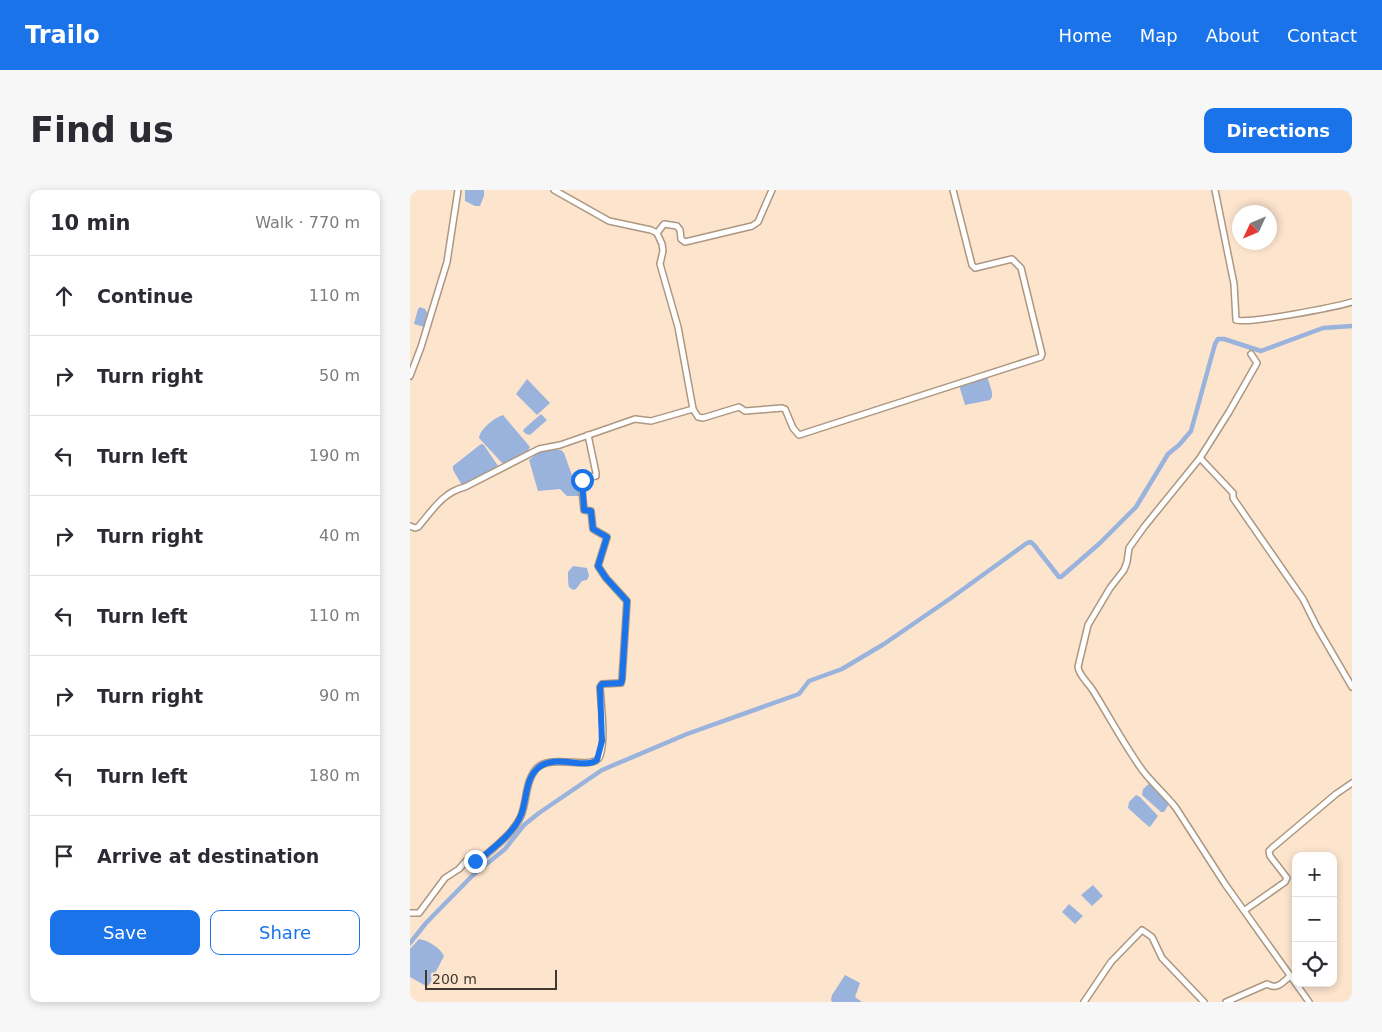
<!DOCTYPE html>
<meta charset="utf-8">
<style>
body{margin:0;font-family:"DejaVu Sans",sans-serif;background:#f7f7f7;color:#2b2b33}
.controls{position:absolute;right:15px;bottom:15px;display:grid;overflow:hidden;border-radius:10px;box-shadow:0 2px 8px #0003}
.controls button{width:45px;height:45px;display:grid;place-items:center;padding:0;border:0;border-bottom:1px solid #e1e1e2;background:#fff;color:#2b2b33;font:25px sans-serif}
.compass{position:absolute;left:822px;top:15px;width:45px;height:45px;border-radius:50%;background:#fff;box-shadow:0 2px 8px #0003;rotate:226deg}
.scale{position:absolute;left:15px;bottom:12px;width:132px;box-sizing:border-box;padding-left:5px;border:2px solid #42382f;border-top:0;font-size:14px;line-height:18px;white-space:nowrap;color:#42382f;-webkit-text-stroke:4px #fce4cd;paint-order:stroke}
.stop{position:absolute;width:15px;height:15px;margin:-11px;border:4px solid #1a73e8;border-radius:50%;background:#fff}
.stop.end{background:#1a73e8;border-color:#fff;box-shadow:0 1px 5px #0008}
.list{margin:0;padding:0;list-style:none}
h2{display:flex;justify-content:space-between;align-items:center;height:65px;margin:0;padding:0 20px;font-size:21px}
h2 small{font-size:16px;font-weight:400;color:#7c7c81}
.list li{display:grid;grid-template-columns:32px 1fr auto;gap:15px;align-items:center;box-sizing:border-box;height:80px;padding:0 20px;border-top:1px solid #e1e1e2}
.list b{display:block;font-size:19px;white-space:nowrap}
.list em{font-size:16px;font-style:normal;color:#7c7c81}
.actions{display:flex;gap:10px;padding:15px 20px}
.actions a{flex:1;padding:11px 0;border:1px solid #1a73e8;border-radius:10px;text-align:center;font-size:18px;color:#1a73e8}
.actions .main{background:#1a73e8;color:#fff}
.icon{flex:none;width:28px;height:28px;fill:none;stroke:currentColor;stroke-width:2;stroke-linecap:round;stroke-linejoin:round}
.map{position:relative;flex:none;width:942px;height:812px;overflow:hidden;border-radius:10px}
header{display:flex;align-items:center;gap:30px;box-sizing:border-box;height:70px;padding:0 25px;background:#1a73e8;color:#fff}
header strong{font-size:24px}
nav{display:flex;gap:28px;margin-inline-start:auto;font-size:18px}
.intro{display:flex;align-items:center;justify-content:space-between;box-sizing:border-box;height:120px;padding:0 30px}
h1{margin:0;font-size:35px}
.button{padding:12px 22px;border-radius:10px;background:#1a73e8;color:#fff;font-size:18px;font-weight:700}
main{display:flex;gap:30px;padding:0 30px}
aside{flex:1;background:#fff;border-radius:10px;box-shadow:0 2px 8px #0003}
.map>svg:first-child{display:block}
.water{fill:#9ab3dd}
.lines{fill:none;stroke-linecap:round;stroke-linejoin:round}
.canal{stroke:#9ab3dd;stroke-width:4.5}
.minor-casing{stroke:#ad9781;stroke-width:8}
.minor{stroke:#fff;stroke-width:5}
.route{stroke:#1a73e8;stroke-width:6}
</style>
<header>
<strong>Trailo</strong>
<nav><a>Home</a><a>Map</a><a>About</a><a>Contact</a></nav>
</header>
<div class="intro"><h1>Find us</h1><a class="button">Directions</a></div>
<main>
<aside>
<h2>10 min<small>Walk · 770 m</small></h2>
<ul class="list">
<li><svg class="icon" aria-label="ahead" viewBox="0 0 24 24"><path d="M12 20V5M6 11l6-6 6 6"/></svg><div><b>Continue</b></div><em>110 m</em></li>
<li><svg class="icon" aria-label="right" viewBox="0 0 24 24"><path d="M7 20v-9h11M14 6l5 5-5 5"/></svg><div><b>Turn right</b></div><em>50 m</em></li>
<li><svg class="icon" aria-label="left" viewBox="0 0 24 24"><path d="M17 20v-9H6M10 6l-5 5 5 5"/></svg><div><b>Turn left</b></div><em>190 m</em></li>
<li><svg class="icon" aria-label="right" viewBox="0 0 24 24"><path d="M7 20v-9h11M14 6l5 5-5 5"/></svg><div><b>Turn right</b></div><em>40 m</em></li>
<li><svg class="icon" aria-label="left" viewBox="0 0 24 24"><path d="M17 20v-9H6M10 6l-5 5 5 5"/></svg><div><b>Turn left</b></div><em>110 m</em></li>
<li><svg class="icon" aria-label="right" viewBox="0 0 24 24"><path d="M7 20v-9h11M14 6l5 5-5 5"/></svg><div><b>Turn right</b></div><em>90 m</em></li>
<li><svg class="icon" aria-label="left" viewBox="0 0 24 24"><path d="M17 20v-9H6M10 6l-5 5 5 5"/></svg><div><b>Turn left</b></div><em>180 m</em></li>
<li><svg class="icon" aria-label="arrive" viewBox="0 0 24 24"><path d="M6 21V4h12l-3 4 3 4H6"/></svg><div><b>Arrive at destination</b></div></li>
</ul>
<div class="actions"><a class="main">Save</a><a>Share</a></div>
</aside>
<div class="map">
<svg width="942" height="812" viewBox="0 0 942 812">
<rect width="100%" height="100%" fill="#fce4cd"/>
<!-- water -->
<g class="water">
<path d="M55,0H74V6L70,16H65L55,11Z"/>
<path d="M10,117L15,119L18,124L14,137L4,134L8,119Z"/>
<path d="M577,186L582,202V207L580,210L555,215L549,195Z"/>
<path d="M117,189L140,213L127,225L106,204Z"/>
<path d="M131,224L137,230L120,245L116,244L113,241L114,239Z"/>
<path d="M93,225L120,257L118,261L93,274L69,248C70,239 84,228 93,225Z"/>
<path d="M71,254L74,255L88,276L55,295H52L43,280V276Z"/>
<path d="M138,260H151L154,263L163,288L169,294L170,298L169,306H157L150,299L128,301L119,270L129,262Z"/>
<path d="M163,376L177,378L179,386L177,390L172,391L166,399L163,400L159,397C158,394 158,386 158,382Z"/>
<path d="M740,593L759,614L754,622H751L732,605L733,599Z"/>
<path d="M726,605L730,607L748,626L740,637L738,636L718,618L719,612Z"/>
<path d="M683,695L693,706L682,716L671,705Z"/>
<path d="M659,714L673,726L665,734L652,722Z"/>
<path d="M9,749C18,750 30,758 34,766L19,795L16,796L0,787V759Z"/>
<path d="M435,785L450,793L445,807L452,812H422L421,810L422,805Z"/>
</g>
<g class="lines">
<!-- canal -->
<path class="canal" d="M0,753L16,733L63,685L95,659L114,635L129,623L192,580L277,544L389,504L399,491L432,479L474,454L541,408L617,353L621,352L624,355L649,387H651L690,353L726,317L758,264L769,255L781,241L805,154L808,149H814L851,161L913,138L942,136"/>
<defs>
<g id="minor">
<path d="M144,0L199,31L241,40L247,43L252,54L253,61L250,74L268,137L283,219L288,227L293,228L329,217L335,221L372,218L375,219L383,238L389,245L631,167L632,164L611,78L602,69L565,78L562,75L543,0"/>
<path d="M805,0L824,94L826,130C839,134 925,117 942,112"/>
<path d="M247,43L254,34L267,36L270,40L271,49L275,52L342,36L348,32L362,0"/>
<path d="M841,164L847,173L819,222L790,268L734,337L719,358L717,372L714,380L700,398L678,435L668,477C669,485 677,492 682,499C699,526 714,555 733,581C743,594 756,605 766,618L815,694L899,812"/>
<path d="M0,186L11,157L37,72L48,0"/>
<path d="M790,268L823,303V308L893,409L907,437L942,497"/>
<path d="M0,336L5,338L8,337C22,321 33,302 55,297L129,259L150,255L225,229L241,231L283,219"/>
<path d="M835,720L875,692L877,688L860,666L859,661L862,658L926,604L942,593"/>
<path d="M0,723H9L35,688L49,679L56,671H69C83,658 103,644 111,626C117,611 115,592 126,579C141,562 184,582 190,566C196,547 191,517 190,497L192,494L211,493L212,489L217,411L196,388L188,376L197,347L183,339L181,321L174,320L171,290L175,288L186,286V283L178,245"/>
<path d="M674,812L701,772L732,740L742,747L752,768L794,812"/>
<path d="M816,812L857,794C867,800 872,793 880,786"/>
</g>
</defs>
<!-- minor casing -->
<use href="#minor" class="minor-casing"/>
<!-- minor -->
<use href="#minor" class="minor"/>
</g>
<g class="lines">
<!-- route -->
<path class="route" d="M65,671L69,670C83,658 104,643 111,625C117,610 115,589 128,578C144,563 175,580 187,570L192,551L190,497L192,494L211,493L212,490L217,411L196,388L188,376L197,347L183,339L181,321L174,320L172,290"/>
</g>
</svg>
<div class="controls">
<button>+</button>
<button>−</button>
<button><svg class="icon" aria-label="locate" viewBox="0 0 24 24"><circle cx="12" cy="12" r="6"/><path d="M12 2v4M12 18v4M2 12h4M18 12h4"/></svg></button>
</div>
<svg class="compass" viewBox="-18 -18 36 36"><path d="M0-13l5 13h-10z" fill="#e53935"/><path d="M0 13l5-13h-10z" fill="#7c7c81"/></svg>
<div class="scale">200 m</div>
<div class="stop" style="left:172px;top:290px"></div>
<div class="stop end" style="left:65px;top:671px"></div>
</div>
</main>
